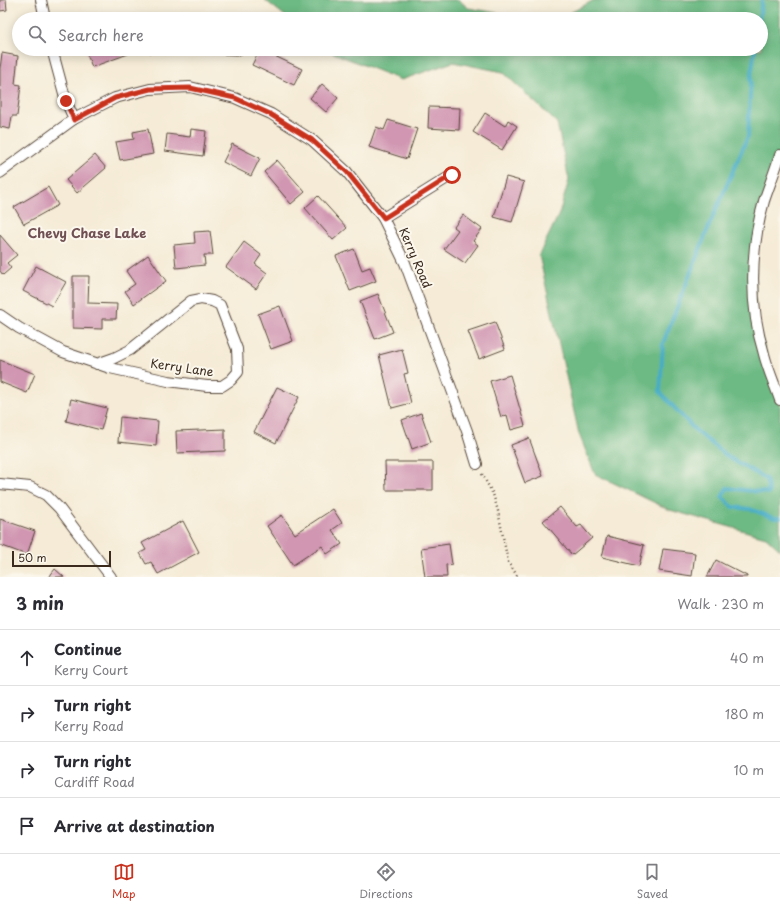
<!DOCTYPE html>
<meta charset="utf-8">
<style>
body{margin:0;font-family:"Playpen Sans",sans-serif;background:#f7f7f7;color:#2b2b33}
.scale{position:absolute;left:12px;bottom:10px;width:99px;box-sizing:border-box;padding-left:4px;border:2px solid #3b2a1e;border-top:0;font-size:11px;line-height:14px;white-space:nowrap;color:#3b2a1e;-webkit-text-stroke:3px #fbf7ec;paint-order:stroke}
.stop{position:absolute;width:12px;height:12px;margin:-9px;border:3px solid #c8321e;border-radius:50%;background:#fff}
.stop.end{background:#c8321e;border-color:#fff;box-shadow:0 1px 4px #0008}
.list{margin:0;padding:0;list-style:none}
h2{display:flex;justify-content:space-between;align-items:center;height:52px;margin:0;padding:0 16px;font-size:17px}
h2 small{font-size:13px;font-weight:400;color:#7c7c81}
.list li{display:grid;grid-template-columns:26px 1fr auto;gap:12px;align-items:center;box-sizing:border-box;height:56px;padding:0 16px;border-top:1px solid #e1e1e2}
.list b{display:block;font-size:15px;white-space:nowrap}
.list p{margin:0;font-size:13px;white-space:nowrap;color:#7c7c81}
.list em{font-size:13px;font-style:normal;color:#7c7c81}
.icon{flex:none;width:22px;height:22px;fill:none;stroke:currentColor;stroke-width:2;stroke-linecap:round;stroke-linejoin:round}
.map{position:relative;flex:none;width:780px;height:577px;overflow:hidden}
.search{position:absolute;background:#fff;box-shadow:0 2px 10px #0003;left:12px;right:12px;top:12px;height:44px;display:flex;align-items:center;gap:10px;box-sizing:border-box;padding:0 14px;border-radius:22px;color:#7c7c81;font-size:15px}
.sheet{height:276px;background:#fff}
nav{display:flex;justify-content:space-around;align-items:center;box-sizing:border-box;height:56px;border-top:1px solid #e1e1e2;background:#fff;font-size:11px;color:#7c7c81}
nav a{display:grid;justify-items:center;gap:2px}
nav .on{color:#c8321e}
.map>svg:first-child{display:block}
.forest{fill:#6dba84;stroke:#547251}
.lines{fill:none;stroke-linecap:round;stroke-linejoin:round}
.stream{stroke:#47adc6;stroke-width:4}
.building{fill:#d197b2}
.minor-casing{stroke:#57473a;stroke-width:12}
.path{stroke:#57473a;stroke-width:2.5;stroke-dasharray:1 3;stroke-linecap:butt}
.minor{stroke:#fff;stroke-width:10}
.route{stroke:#c8321e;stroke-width:5}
.labels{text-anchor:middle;stroke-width:4;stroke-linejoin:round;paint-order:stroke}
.street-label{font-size:12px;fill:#3b2a1e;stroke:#fbf7ec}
.neighbourhood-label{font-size:13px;font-weight:bold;fill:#705052;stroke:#fbf7ec}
</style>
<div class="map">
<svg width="780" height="577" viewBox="0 0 780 577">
<rect width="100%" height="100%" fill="#fbf7ec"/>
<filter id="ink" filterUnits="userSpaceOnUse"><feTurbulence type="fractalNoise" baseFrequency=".025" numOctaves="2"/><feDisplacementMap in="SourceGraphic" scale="8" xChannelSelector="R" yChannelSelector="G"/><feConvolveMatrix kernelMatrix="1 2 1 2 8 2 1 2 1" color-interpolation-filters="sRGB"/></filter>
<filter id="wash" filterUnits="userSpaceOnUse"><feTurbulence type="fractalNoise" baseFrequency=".012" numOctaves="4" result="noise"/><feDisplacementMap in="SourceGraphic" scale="16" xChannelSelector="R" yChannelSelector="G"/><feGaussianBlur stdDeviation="0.9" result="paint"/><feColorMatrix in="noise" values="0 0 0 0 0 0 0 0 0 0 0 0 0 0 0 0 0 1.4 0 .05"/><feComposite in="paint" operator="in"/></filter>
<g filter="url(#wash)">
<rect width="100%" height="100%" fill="#f5ebd6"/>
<!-- forest -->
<g class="forest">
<path d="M265,0H459L468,8L535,19H289Z"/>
<path d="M594,0H780V155L756,242L755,315L780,400V550L766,537L670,510L595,474L579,434L539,255L559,214L569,180L557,123L503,72L453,62L401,80L331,52L327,49H761V19H559Z"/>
</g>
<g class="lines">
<!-- stream -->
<g class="stream">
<path d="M759,19L762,0"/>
<path d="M755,49L751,76L748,136L709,226L663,343L660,392L694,429L728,457L766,479L769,493L727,488L722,497L733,507L750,509L774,518H780"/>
</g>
</g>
<g id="blocks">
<!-- building -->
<g class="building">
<path d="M0,0H6L7,10L0,11Z"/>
<path d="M85,49H127L128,54L92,67Z"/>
<path d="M149,49H170V50L150,53Z"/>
<path d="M211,49H242L241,55L211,54Z"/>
<path d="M260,49L302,69L294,85L252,65Z"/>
<path d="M2,53L18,56L15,84L21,85L17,116H12L10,129L0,127V69Z"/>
<path d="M322,84L338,98L326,112L310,98Z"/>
<path d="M429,107L460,108L459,130L428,128Z"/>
<path d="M485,113L505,126L508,120L517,126L502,150L473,132Z"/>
<path d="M388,120L417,129L407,159L369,147L376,127L384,130Z"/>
<path d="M148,129L153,154L120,160L116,142L134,139L133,132Z"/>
<path d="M191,129L206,131L203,156L165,151L167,134L190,137Z"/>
<path d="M232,144L260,158L251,176L223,162Z"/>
<path d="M95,155L106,168L77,193L66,180Z"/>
<path d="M277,160L305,192L291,204L264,172Z"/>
<path d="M506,177L524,182L512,222L494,217Z"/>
<path d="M48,187L58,205L24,224L14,207Z"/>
<path d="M318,196L347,228L333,240L305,208Z"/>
<path d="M463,215L482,229L473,241L478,245L465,263L444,249L458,230L454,227Z"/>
<path d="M210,231L213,255H204L205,265L176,268L174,245L195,243L194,232Z"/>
<path d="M0,235L17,255L7,263L11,268L3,275L0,271Z"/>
<path d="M244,242L261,255L255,264L267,273L256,289L226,267Z"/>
<path d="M354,249L362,270L370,267L376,281L350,291L336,256Z"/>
<path d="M148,255L166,281L134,304L125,291L135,284L126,271Z"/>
<path d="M36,266L66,282L52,306L23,291Z"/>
<path d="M73,276H89L88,303L117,304L116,319H102V329L73,328Z"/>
<path d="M378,294L393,332L375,339L360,301Z"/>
<path d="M280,306L293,341L271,349L258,314Z"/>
<path d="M495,322L505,349L479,359L468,331Z"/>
<path d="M402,349L408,373L404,374L411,403L392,408L379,355Z"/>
<path d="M0,360L35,374L27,393L0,382Z"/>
<path d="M510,375L525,426L511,430L507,415L501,417L490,381Z"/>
<path d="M277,387L299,397L276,443L254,432Z"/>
<path d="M71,399L107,408L101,430L66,421Z"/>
<path d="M421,413L431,442L412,449L402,420Z"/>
<path d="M120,417L158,421L156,446L118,442Z"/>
<path d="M225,429V451L177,453L176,431Z"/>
<path d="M529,438L543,476L525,483L511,445Z"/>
<path d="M385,462H433V490H386Z"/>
<path d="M560,507L577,527L581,525L592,538L572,555L543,521Z"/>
<path d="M333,509L342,523L332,530L342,544L327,554L322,546L293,565L267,526L282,515L295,534Z"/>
<path d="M0,519L35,531L27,555L0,545Z"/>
<path d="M183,521L199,552L158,574L151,562L146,564L140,553L146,550L142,543Z"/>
<path d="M607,536L644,545L639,566L602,557Z"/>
<path d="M449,544L452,564L446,565L447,577H425L421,548Z"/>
<path d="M663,549L695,553L692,576L659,571Z"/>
<path d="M716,560L747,576V577H707Z"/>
<path d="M55,569L64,577H49Z"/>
</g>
</g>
</g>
<g filter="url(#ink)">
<use href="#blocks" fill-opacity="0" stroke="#57473a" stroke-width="1"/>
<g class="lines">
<defs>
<g id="minor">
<path d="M41,0L45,19"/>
<path d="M52,49L66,101L74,119"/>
<path d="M780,155C775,171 769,186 764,201C750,250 749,306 764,354C768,370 775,385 780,400"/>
<path d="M0,173L74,119L115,98L150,89L190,87L235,98L271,114L312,140L347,172L383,218L405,263L467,431L477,464"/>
<path d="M383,218L452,175"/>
<path d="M0,315L19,328L63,352L110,368L168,381L207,386H222L231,380L238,372L237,349L220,305L212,301L201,299L191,301L130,350L114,358L97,364"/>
<path d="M0,484L30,487L46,495L59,508L111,577"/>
</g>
</defs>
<!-- minor casing -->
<use href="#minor" class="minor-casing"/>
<!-- path -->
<path class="path" d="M482,474L493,494L498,511L508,562L518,577"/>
<!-- minor -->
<use href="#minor" class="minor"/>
</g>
</g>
<g class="lines" filter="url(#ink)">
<!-- route -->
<path class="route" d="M66,101L74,120L115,98L150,89L190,88L235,98L270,114L312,140L347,172L384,218L452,175"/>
</g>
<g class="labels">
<!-- street labels -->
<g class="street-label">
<text transform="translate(415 258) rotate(67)" y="4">Kerry Road</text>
<text transform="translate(182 368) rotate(8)" y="4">Kerry Lane</text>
</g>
<!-- neighbourhood labels -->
<g class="neighbourhood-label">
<text x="87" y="238">Chevy Chase Lake</text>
</g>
</g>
</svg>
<div class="scale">50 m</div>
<div class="stop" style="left:452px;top:175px"></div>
<div class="stop end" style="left:66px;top:101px"></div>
<div class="search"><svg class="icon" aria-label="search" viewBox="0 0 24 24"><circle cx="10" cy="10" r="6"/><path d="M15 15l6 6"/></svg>Search here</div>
</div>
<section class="sheet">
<h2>3 min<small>Walk · 230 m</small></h2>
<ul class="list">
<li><svg class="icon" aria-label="ahead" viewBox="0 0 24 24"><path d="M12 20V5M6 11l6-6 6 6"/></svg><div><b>Continue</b><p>Kerry Court</p></div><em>40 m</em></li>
<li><svg class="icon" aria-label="right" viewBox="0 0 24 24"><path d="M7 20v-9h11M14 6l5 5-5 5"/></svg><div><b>Turn right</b><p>Kerry Road</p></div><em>180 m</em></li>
<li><svg class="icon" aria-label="right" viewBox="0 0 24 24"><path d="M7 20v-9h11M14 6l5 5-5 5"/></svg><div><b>Turn right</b><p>Cardiff Road</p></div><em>10 m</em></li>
<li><svg class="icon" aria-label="arrive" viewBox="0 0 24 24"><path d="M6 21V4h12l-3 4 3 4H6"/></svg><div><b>Arrive at destination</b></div></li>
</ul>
</section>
<nav>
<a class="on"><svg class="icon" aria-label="map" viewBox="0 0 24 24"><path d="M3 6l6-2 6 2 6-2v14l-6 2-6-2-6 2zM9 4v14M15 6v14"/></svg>Map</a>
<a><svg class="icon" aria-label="directions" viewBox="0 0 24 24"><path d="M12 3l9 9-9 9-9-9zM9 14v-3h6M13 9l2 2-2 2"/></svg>Directions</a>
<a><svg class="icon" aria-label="saved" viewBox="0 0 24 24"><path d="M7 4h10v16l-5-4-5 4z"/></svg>Saved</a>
</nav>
